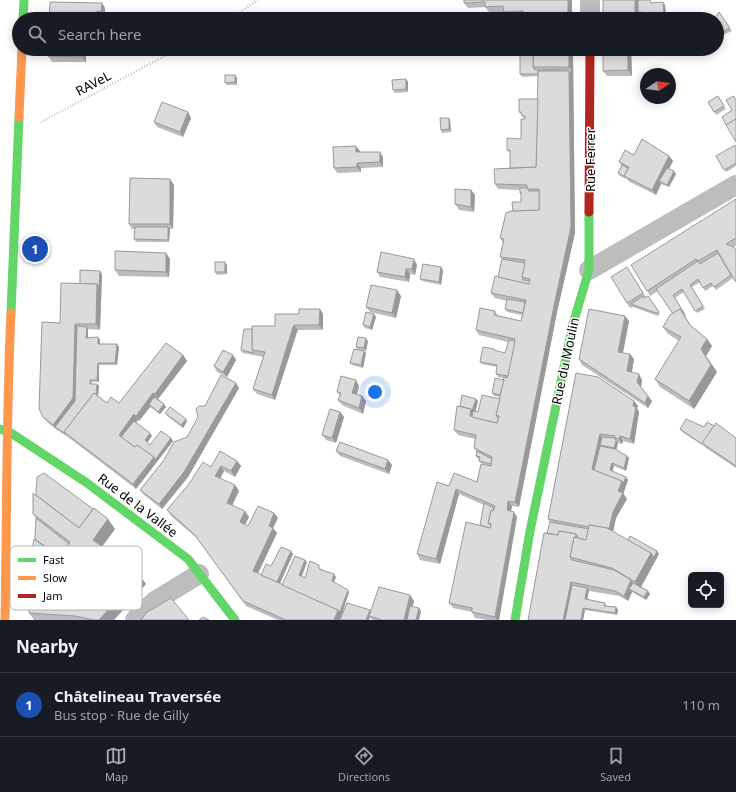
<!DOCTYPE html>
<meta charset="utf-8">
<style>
body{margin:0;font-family:"Noto Sans",sans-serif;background:#242831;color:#f1f3f6}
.controls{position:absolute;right:12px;bottom:12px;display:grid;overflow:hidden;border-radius:6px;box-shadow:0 2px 10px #0003}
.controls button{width:36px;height:36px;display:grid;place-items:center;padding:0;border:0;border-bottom:1px solid #363941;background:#171b24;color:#f1f3f6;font:20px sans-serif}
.compass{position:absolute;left:640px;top:68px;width:36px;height:36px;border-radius:50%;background:#171b24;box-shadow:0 2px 10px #0003;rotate:77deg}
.you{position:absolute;left:375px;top:392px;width:14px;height:14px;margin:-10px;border:3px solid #fff;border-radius:50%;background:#1a73e8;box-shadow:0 0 0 6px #1a73e833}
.badge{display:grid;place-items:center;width:26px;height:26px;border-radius:50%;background:#adaeaf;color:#fff;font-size:13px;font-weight:700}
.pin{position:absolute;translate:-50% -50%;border:2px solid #fff;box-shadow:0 1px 4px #0006}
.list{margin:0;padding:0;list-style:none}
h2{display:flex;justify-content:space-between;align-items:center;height:52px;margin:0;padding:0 16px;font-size:17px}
h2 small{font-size:13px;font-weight:400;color:#9ea1a6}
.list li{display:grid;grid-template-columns:26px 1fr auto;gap:12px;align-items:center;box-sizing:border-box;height:64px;padding:0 16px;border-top:1px solid #363941}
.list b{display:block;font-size:15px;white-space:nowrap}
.list p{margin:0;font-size:13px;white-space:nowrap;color:#9ea1a6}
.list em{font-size:13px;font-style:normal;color:#9ea1a6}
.icon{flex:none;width:22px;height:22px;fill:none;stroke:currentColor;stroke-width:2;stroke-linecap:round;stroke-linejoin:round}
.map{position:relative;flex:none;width:736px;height:620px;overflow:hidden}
.search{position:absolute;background:#171b24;box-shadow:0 2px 10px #0003;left:12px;right:12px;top:12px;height:44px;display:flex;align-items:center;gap:10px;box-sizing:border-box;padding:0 14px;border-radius:22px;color:#9ea1a6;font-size:15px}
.sheet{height:116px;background:#171b24}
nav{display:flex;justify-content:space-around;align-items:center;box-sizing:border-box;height:56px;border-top:1px solid #363941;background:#171b24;font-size:11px;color:#9ea1a6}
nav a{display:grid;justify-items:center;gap:2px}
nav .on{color:#adaeaf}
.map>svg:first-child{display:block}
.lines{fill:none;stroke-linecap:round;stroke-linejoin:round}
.path{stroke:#c2c2c2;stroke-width:2.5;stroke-dasharray:1 2;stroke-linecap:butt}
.street{stroke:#bdbdbd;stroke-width:20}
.fast{stroke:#63d668;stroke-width:9}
.slow{stroke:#ff974d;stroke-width:9}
.jam{stroke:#b3261e;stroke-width:9}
.wall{fill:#bcbcbc}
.shaded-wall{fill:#999}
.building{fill:#dbdbdb;stroke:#999}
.labels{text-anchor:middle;stroke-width:3;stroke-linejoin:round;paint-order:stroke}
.street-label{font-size:13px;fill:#000;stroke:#fff}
.key{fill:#fff;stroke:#b2b2b2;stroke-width:1}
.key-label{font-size:11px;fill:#000}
</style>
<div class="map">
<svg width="736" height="620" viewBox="0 0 736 620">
<rect width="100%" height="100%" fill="#fff"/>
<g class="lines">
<!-- path -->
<g class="path">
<path d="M230,19L258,0"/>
<path d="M41,122L178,49"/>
</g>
<!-- street -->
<g class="street">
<path d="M590,19V0"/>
<path d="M589,270L736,185"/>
<path d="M135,620L155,601L199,574"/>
</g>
<!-- fast -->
<g class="fast">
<path d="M23,19L24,0"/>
<path d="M11,313L19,117"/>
<path d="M0,429L8,431L87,483L188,559L235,620"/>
<path d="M515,620L530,531L573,324L589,270V212"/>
</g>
<!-- slow -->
<g class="slow">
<path d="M19,117L22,49"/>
<path d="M5,620C7,518 6,415 11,313"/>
</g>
<!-- jam -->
<path class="jam" d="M589,212L590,49"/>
</g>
<!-- wall -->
<g class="wall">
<path d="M464,0H572V19H523V17H508L504,12H489L485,7L468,8L464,3Z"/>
<path d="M603,0H646L652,3L665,5L666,16L640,15L639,14V19H603Z"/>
<path d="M102,3L105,8V17L49,19Z"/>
<path d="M719,12L732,31L723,35L717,27Z"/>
<path d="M48,49H86V62H52L48,56Z"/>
<path d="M503,49H572V51H571L573,54L575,233L557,312L519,507L512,506L511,511L517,517L499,620H487L475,618L472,612L453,608L449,603L480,525L484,505L459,494L440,564L420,560L417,554L449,486L477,482L491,466L481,463L479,461V459H478L476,456L477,452L474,448L475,439L458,435L454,430L460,406L476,399L478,401L475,412H478L500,399V397L494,396L492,393L504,380V378L498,377L496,374L497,367L482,364L480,362L494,349L496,351L505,353L508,342L479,335L476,330L495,311L498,316L521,321L522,315L507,312L505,309L507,301L495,298L491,293L498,277L502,259L500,257L503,243L500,238L513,211L521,202V195L520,193V190L498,189L495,184L510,168V152H509L507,150L521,139L524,118L522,116V115L519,112L538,99V76L522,77L520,74V54L507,55Z"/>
<path d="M631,49L632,76H607L603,71Z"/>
<path d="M235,75L237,78V85H227L225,83Z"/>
<path d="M406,79L408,82V92L395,93L393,90Z"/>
<path d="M718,96L726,109L716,115L708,102Z"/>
<path d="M188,112L191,118L183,137L157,127L154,122Z"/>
<path d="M450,120L451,132L442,133L441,130Z"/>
<path d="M736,147V166L726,172L716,156Z"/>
<path d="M360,151V152L383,157V167L361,168V172L337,173L334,168Z"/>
<path d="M634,155L669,156L673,161L669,169L676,174L669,187L661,184L656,195L628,181L627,179L620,176L618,173L622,166L619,162Z"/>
<path d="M174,185L173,229H170L169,242H136L134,239L135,229H132L129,224Z"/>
<path d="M471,190L475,195L474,212L459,210L455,204Z"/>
<path d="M736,199V246L733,247L736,250V283L733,278L716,290L713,286L705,291L700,282L692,287L705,309L697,313L684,292L675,298L686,315L685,316L691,326L707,339L712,346L706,356L717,372L694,409L660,387L655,379L679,341L668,334L663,327L673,314L658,291L650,296L647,291Z"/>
<path d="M170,259L169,277L119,276L115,270Z"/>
<path d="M227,265V274L217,275L215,272Z"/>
<path d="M417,265L415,275L410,274L409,282L380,277L377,272Z"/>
<path d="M441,267L443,270L441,285L422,281L420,279Z"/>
<path d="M100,271L102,274L100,330L88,329V338L98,337L100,340V344H117L119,347L117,365H99V382H92V384H97L99,386L98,396L107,403H119L183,355L187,361L158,399L164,404L166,407L160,414L150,407L139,421L138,420L136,422L152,436L147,442L150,445L171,438L173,441L136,489L68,437L57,430L47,422L43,417L60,323L80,284Z"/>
<path d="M630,272L646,297L648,296L660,314L658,316L633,307L630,308L627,303Z"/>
<path d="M401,296L396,318L370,312L366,307Z"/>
<path d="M320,309L323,314V330H298L297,332L275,400L257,394L253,389L263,357L243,353L241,350L252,329L275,326L299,314Z"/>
<path d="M374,314L376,317L372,330L365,328L363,325Z"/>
<path d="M625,316L629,321L623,353L634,359L632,372L642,380L641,387L652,401L648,408L582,365L579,359Z"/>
<path d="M368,341L366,351L357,349L356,347Z"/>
<path d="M364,351L366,353L363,368L352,365L350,363Z"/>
<path d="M233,355L236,360L227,377L217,372L214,366Z"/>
<path d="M576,373L634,401L638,406L637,408L639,412L634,444L623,441L622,444L618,443L616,450L627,456L629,458L626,471L614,466L612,471L628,480L623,493L627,499L616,518L613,532L628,540L659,554L641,587L648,591L650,594L646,600L632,592L628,601L619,596L589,591L587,599L605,603L607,606L616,607L618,610L617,615L585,610L583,620H528L550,523L548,519Z"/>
<path d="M236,383L239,388L188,477L162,509L144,495L140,490L187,437L205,406Z"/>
<path d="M359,386L357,395L362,396L366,401L363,414L342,405L338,400L340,395L337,392Z"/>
<path d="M340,412L344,417L336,443L326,440L322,435Z"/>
<path d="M165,413L187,421L183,428L167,416Z"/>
<path d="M714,426L736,438V468L706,448L704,446L682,432L680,429Z"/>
<path d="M336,451L392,465L389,474L340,456Z"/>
<path d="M237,461L241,466L235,477L224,471L220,479L235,485L239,491L232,505L249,517L245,525L248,526L274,513L278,518L273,528L277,533L258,574L261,575L271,566L291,551L293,554L280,584L282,585L307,562L302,576L305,578L321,568V569L336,577L334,582L349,592L340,620H278L246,606L198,539L171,516L167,510L211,467Z"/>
<path d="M36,495L115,529L102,547L139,575L146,584L114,620H34L29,613L36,540V518L33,514Z"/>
<path d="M410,595L414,601L412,607L421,611L419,620H372L370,617L369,620H340L370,610L371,611Z"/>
</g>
<!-- shaded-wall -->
<g class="shaded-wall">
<rect x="568" y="0" width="4" height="19"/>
<path d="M635,0H639L638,12L639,14V19H635Z"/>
<path d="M663,2L665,5L666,16L664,14Z"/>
<path d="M102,3L105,8V17L101,12Z"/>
<path d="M97,11L101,17V19H97Z"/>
<path d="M82,49H86V62L82,57Z"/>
<path d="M569,49L573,54L575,233L557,312L519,507L515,502L569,71L571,69L569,67Z"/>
<path d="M628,49H631L632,76L628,70Z"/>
<path d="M235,75L237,78V85L235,82Z"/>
<path d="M406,79L408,82V92L406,89Z"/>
<path d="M188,112L191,118L183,137L180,132Z"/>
<path d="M449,118L450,120L451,132L449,129Z"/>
<path d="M356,146L360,151V158L356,152Z"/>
<path d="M380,152L383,157V167L380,162Z"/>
<path d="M669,156L673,161L662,183L659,181L661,184L656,195L652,190Z"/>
<path d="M357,163L361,168V172L357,167Z"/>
<path d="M674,171L676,174L669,187L667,185Z"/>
<path d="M170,179L174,185L173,229L170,224Z"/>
<path d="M471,190L475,195L474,212L471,207Z"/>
<path d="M168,227L170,229L169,242L168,240Z"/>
<path d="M166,253L170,259L169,277L166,272Z"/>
<path d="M414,259L417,265L415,275L412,269Z"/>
<path d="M225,262L227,265V274L225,272Z"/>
<path d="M441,267L443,270L441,285L439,282Z"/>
<path d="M406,269L410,274L409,282L405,277Z"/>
<path d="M100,271L102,274L100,330L96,324L97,284Z"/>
<path d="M397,290L401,296L396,318L392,313Z"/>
<path d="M320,309L323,314V330L319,325Z"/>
<path d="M374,314L376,317L372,330L370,327Z"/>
<path d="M625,316L629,321L622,357L618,352Z"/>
<path d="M75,324L79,329L77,404L55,427L53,425Z"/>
<path d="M294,325L298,330L297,332L275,400L272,395L293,327Z"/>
<path d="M87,327L88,329V341L86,338Z"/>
<path d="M98,337L100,340V346L98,344Z"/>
<path d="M366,338L368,341L366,351L364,348Z"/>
<path d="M707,339L712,346L706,356L717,372L694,409L689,401L701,349Z"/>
<path d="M117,344L119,347L117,365L115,363Z"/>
<path d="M364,351L366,353L363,368L361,365Z"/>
<path d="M630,354L634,359L631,376L627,371Z"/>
<path d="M183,355L187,361L158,399L155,394Z"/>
<path d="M233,355L236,360L227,377L223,372Z"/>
<path d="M98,363L99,365V382L97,380Z"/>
<path d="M639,374L642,380L641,387L637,382Z"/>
<path d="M356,380L359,386L356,399L352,393Z"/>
<path d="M236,383L239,388L188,477L162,509L159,504Z"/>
<path d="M97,384L99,386L98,398L96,396Z"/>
<path d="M153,393L157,398L149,404L150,407L139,421L136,416Z"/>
<path d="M362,396L366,401L363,414L359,408Z"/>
<path d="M648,396L652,401L648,408L645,403Z"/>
<path d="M476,399L478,401L474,419L470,416L471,409Z"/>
<path d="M634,401L638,406L637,408L639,412L634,444L630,439L633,406Z"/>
<path d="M164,404L166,407L160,414L158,412Z"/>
<path d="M340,412L344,417L336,443L332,438Z"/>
<path d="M134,414L138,420L123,440L119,435Z"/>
<path d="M186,419L187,421L183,428L181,425Z"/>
<path d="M150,433L152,436L147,443L145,440Z"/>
<path d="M600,434L603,439L600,445L602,448L596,473L592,469Z"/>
<path d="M620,436L623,441L622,444L619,439Z"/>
<path d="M171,438L173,441L136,489L133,484L154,457Z"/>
<path d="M616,441L618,443L616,451L614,448Z"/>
<path d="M627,456L629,458L626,471L624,468Z"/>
<path d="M388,460L392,465L389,474L385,469Z"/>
<path d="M237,461L241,466L235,477L231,471Z"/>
<path d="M612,463L614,466L612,473L610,470Z"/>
<path d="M221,466L224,471L219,481L215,476Z"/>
<path d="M626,477L628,480L623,495V493L627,499L616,518L612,536L608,530L618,491L622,481Z"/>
<path d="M235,485L239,491L231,508L227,503Z"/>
<path d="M456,489L459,494L440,564L436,559Z"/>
<path d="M508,501L512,506L510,516L507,510Z"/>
<path d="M245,511L249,517L243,528L240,522Z"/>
<path d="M514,512L517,517L499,620H497L495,617Z"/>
<path d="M274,513L278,518L273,528L277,533L256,577L253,571L269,526Z"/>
<path d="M108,519L115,529L100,549L93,540Z"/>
<path d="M54,548L58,553L54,558L50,553Z"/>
<path d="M291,551L293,554L278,587L276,585Z"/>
<path d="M657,551L659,554L640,589L635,582L651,553Z"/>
<path d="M305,560L307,562L301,578L299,575Z"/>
<path d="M334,574L336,577L333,584L332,581Z"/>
<path d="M139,575L146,584L114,620H99Z"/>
<path d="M631,580L634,586L629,589L632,592L628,601L624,596Z"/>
<path d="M571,582L574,588L568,620H563Z"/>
<path d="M587,588L589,590L587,601L585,599Z"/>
<path d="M348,590L349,592L340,620H334Z"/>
<path d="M648,591L650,594L646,600L644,597Z"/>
<path d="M410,595L414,601L409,620H404Z"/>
<path d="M616,607L618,610L617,615L615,613Z"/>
<path d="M419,608L421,611L419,620H416Z"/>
<path d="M583,608L585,610L583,620H581Z"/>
<path d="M370,610L372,613L369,616L370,617L369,620H366Z"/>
</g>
<!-- building -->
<g class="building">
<path d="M464,0H568V19H523V11L504,12L503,6L485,7V2L464,3Z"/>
<rect x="603" y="0" width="32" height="19"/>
<path d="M638,0H650L651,3L663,2L664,14L638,12Z"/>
<path d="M50,2L102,3L101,12L97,11V19H49Z"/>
<path d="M719,12L730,28L721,33L717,27V19H714Z"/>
<path d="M48,49H82V57L48,56Z"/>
<path d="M569,49V67H533V50Z"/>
<path d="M603,49H628V70L603,71Z"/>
<path d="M520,52H533V67L535,70L571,69V73L569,71H538V74H520Z"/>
<path d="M538,71H569L571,227L554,306L515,502L508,501L507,510L514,512L495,617L472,612V608L449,603L466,522L490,528L491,524L488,523L491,510L493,511L495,506L456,489L436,559L417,554L437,482L449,486L454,473L477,482L481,464L491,466L492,457L474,448L476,435L454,430L457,406L471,409L470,416L497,423L499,416L496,415L504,377L507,378L515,339L476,330L480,308L495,311L494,315L521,321L526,300L491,293L495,276L529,284L530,279L522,277L525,260L500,257L504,239L500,238L506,213L511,211L539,210V189H527V185L495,184L494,169L536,167Z"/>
<path d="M225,75H235V82L225,83Z"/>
<path d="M406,79V89L393,90L392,80Z"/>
<path d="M718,96L724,106L714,112L708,102Z"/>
<path d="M734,96L736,101V119L726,125L722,117L732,110L726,100Z"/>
<path d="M519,99H538L536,167L510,168V150H507V138L521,139V119H525V116H522L521,112H519Z"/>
<path d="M162,102L188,112L180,132L154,122Z"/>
<path d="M440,118H449V129L441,130Z"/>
<path d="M736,119V142L726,125Z"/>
<path d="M642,139L669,156L652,190L624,176L629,167L619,162L625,150L634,155Z"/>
<path d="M735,145L736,147V163L724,170L716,156Z"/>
<path d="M356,146V152H380V162L357,163V167L334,168L333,147Z"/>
<path d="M622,165L628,168L624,176L625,177L618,173Z"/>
<path d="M667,168L674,171L667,185L659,181Z"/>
<path d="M130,178L170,179V224H129Z"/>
<path d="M520,188H527L529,191H539V210L513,211L512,202H521V192L520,193Z"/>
<path d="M455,189L471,190V207L455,204Z"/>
<path d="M736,199V238L726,244L734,247L736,251V280L735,281L717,250L698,261L696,259L647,291L631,265Z"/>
<path d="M135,227H168V240L134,239Z"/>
<path d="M115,251L166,253V272L115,270Z"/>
<path d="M381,252L414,259L412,269H406L405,277L377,272Z"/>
<path d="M718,253L731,275L714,287L711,283L703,288L698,279L690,285L703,306L695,311L682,289L673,295L684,313H683L680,309L673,314L656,289L698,261L700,264Z"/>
<path d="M502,259L525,263L522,277L523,280L530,281L529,284L498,277Z"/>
<rect x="215" y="262" width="10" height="10"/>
<path d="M423,264L441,267L439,282L420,279Z"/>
<path d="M627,267L643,293L627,303L611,277Z"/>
<path d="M80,270L100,271L99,287L97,284H80Z"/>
<path d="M61,283L97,284L96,324H75L73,398L53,425L43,417L39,409L42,322L60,323Z"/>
<path d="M371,285L397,290L392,313L366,307Z"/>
<path d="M643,296L644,298L648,296L659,312L656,313L631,304Z"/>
<path d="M507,299L525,302L523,313L505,309Z"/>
<path d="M299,309H320L319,325H294L293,327L272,395L253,389L265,352L252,350V326H275V314H299Z"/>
<path d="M589,309L625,316L618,352L630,354L627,371L639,374L637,382L648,396L645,403L579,359Z"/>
<path d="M680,309L690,325L707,339L701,349L711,365L689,401L655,379L681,337L663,327L670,315Z"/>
<path d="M366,312L374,314L370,327L363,325Z"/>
<path d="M77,326L87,327L86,338L98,337V344H117L115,363H98L97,380H90V384H97L96,395L94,393L64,432L66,434L55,427L75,401Z"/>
<path d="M244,329H252V350L254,353L241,350Z"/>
<path d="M358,337L366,338L364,348L356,347Z"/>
<path d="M509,340L515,341L508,376L496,374L497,365L480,362L483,347L494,349V350L505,353Z"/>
<path d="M166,343L183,355L155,394L153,393L136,416L134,414L119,435L135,447L137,445L154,457L133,484L64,432L94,393L107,403L111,397L119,403Z"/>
<path d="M354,349L364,351L361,365L350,363Z"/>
<path d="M223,350L233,355L223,372L214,366Z"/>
<path d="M576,373L598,377L634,401L633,406L636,407L630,439L620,436L619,439L615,438V436L600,434L592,469L622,481L618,491L623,493L613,512L609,529L607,528L589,525V527L548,519Z"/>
<path d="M221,375L236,383L184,472L159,504L140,490L164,460L174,442L187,437L198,417L196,409L199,406H205Z"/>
<path d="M341,376L356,380L352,393L362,396L359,408L338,400L341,393L337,392Z"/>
<path d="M495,378L504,380L500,395L492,393Z"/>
<path d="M462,395L476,399L472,411L471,409L460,406Z"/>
<path d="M482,395L500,399L496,415L498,418L497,423L472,417L473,411L478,412Z"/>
<path d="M154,397L164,404L158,412L149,404Z"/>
<path d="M170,407L186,419L181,425L165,413Z"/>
<path d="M330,409L340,412L332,438L322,435Z"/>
<path d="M686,419L704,427L707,422L714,426L702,444L680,429Z"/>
<path d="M134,421L150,433L145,440L150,445L161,431L171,438L155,460L154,457L137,445L135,447L121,437Z"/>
<path d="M716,423L736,438V466L702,443Z"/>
<path d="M602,437L615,438L616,441L614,448L600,445Z"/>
<path d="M340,442L388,460L385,469L336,451Z"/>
<path d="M600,446L615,449L627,456L624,468L612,463L610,470L626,477L623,484L622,481L594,470Z"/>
<path d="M220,451L237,461L231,471L221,466L215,476L235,485L227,503L245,511L240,522L248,526L258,506L274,513L269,526L273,528L253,571L338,610L334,620H286L243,601L194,534L167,510L189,484L203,462L211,467Z"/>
<path d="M477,451L492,459L491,464L479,461L480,457L476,456Z"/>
<path d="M44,473L93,509L79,528L36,495L37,477Z"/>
<path d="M33,493L79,528L94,508L108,519L93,540L139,575L99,620H94L75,616L29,613L31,556L34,539L58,556L61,552L63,553L70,542L33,514Z"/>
<path d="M484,503L494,508L493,511L491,510L488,523L491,526L490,528L480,525Z"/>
<path d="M36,518L69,544L63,553L61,552L60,553L54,548L52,551L36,540L35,538Z"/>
<path d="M550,522L589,529L586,540L578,538V537L576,534L559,531L558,535L547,533Z"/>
<path d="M589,525L607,528L651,553L635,582L612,568L570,557L574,537L586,540Z"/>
<path d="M559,531L576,534V537H574L570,557L572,560L614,570L631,580L624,596L615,591L571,582L563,620H528L544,533L558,535Z"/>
<path d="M630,536L657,551L654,558L651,553L628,540Z"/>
<path d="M281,547L291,551L277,582L261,575L266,564L271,566Z"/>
<path d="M295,556L305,560L299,575L305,578L310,561L319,565V569L334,574L332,581L348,590L340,612L338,610L282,585Z"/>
<path d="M633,583L648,591L644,597L629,589Z"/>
<path d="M572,585L587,588L585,599L605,603L604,606L616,607L615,613L583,608L581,620H565Z"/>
<path d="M379,587L410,595L404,620H382L369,616Z"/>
<path d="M171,598L189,620H141L146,613Z"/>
<path d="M347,603L370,610L366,620H340Z"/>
<path d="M410,606L419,608L416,620H407Z"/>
<path d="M203,617L209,620H199Z"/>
</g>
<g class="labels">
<!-- street labels -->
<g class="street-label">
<text transform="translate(93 83) rotate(-28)" y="5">RAVeL</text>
<text transform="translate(590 160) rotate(-90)" y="5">Rue Ferrer</text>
<text transform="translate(565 361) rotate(-78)" y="5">Rue du Moulin</text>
<text transform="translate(138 505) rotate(37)" y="5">Rue de la Vallée</text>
</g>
</g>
<!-- legend -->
<rect x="10" y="546" width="132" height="64" rx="6" class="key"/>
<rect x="18" y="558" width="18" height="4" fill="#63d668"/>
<rect x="18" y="576" width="18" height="4" fill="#ff974d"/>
<rect x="18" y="594" width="18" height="4" fill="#b3261e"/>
<g class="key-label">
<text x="43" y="564">Fast</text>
<text x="43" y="582">Slow</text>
<text x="43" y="600">Jam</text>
</g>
</svg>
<div class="controls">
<button><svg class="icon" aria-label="locate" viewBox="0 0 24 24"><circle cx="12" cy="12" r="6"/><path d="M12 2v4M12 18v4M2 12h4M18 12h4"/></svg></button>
</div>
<svg class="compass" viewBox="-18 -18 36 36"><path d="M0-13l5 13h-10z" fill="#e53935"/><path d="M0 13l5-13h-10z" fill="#9ea1a6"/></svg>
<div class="you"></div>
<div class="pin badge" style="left:35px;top:249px;background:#1a4fb4">1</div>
<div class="search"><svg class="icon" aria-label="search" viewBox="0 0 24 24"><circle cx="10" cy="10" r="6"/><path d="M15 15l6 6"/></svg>Search here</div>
</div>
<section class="sheet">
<h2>Nearby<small></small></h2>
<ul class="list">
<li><span class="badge" style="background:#1a4fb4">1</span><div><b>Châtelineau Traversée</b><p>Bus stop · Rue de Gilly</p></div><em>110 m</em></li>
</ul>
</section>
<nav>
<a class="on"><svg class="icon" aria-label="map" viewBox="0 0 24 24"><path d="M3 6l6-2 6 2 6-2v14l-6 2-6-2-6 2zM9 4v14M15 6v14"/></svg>Map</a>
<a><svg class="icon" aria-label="directions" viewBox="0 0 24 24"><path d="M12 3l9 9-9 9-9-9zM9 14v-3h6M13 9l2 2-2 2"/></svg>Directions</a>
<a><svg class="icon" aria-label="saved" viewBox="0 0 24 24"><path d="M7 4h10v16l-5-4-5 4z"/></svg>Saved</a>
</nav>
